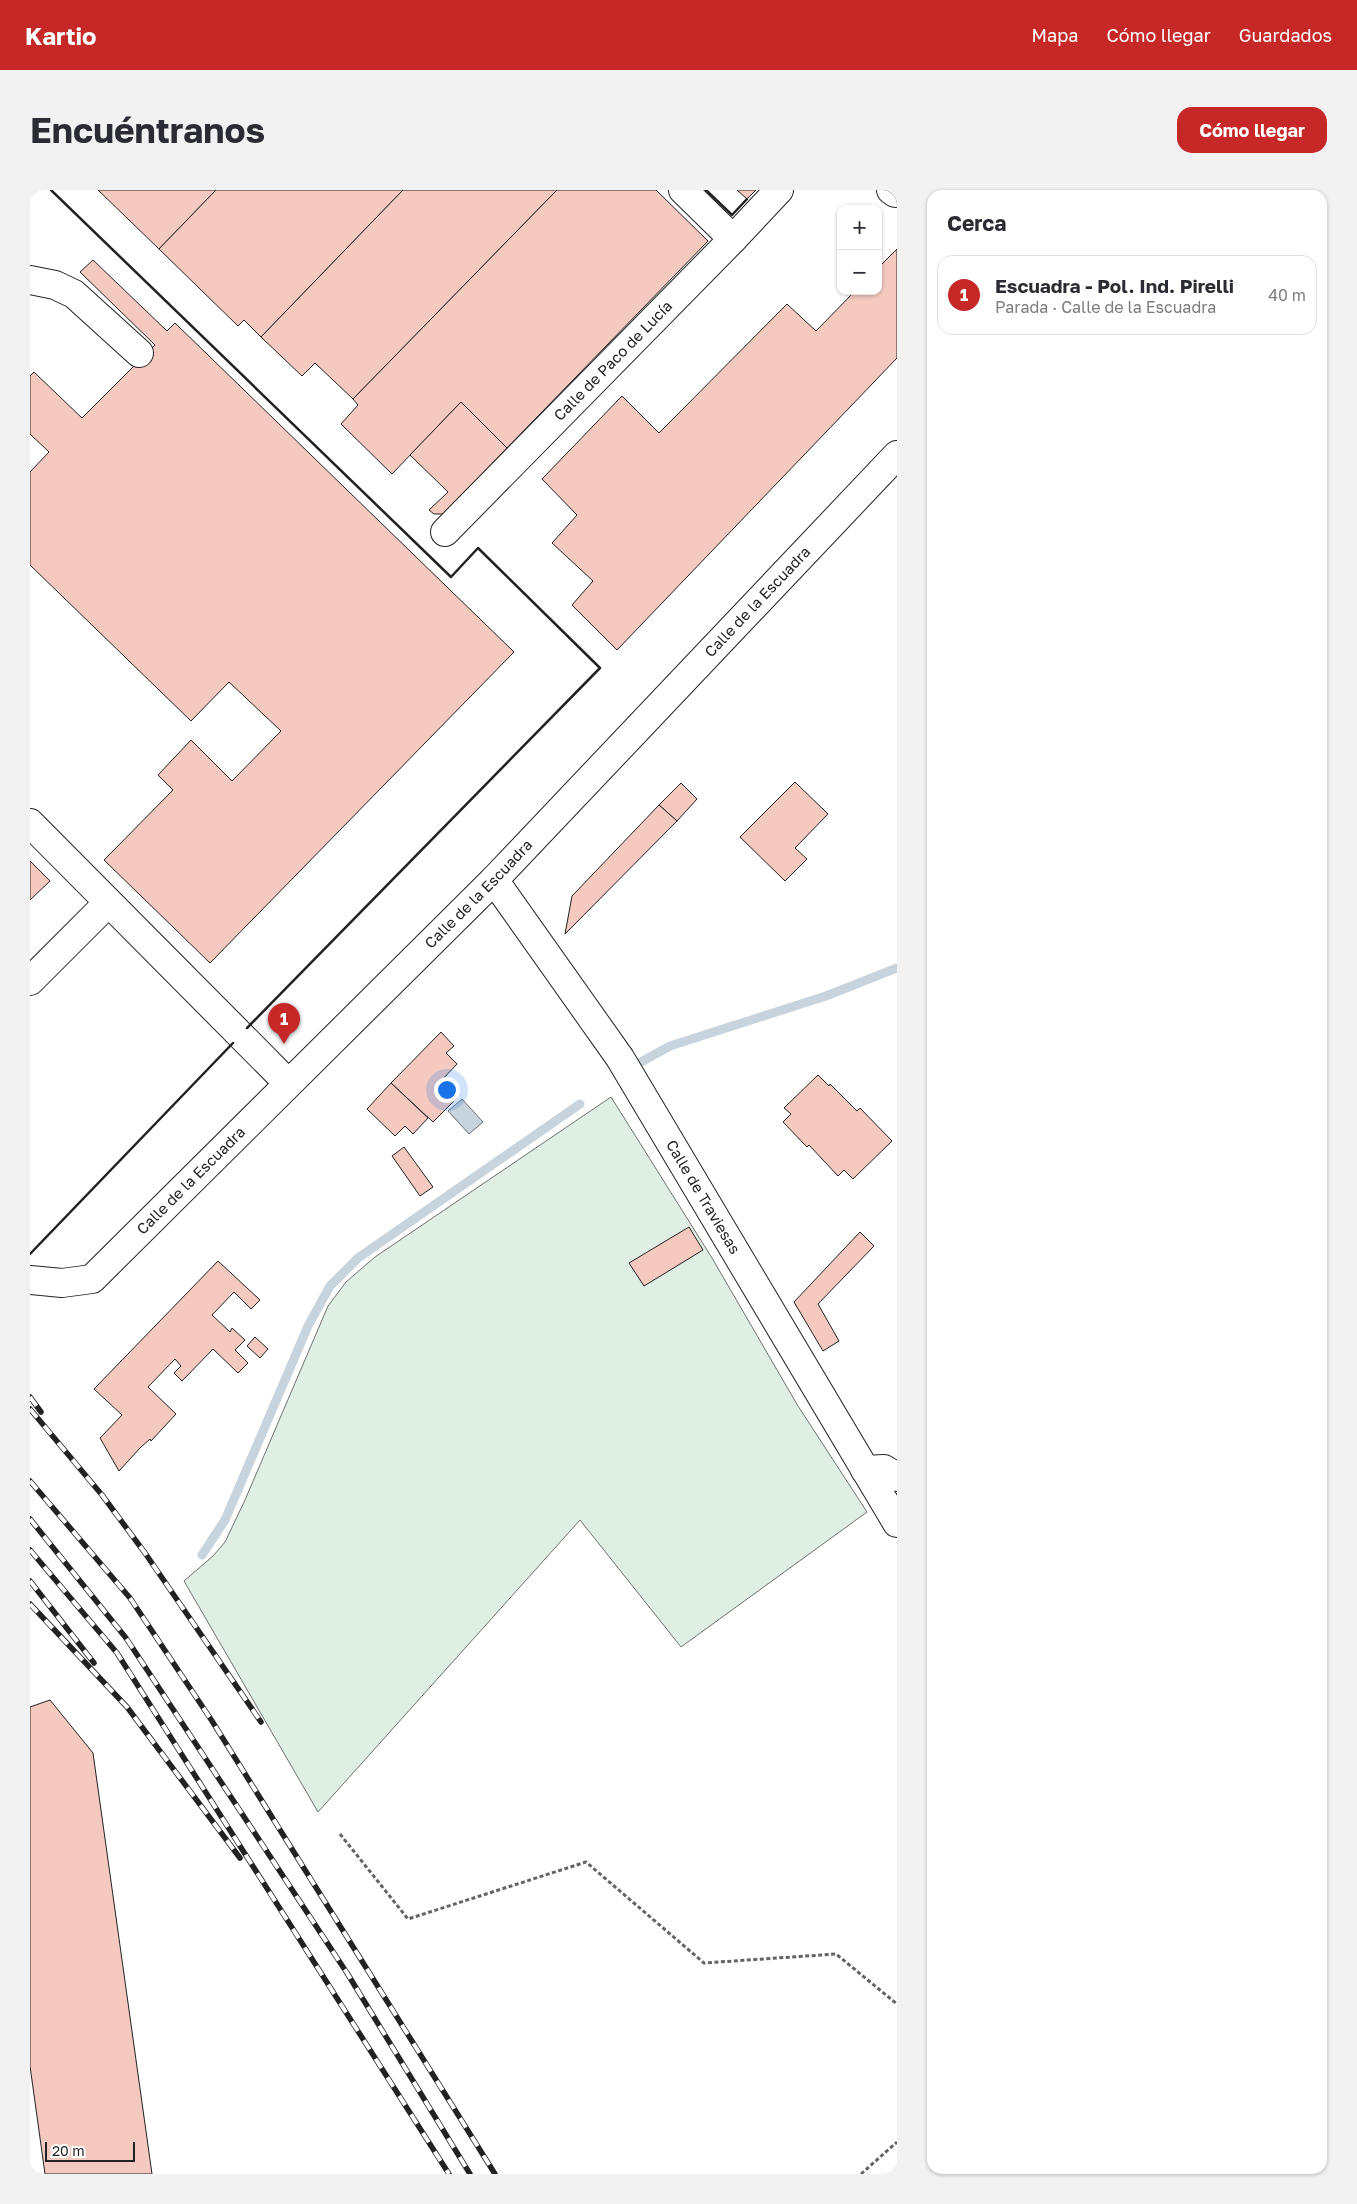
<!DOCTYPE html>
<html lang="es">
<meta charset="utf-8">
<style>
body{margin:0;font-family:"Golos Text",sans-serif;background:#f2f2f3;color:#2b2b33}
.controls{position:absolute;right:15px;top:15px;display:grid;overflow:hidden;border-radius:10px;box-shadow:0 1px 4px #0004}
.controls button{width:45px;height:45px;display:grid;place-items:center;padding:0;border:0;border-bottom:1px solid #e1e1e2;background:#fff;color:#2b2b33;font:25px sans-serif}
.scale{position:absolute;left:15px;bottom:12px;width:90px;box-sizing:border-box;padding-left:5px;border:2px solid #222;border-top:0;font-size:14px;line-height:18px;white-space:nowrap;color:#222;-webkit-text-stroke:4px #fff;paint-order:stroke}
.you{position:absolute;left:416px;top:899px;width:18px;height:18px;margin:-12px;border:4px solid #fff;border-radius:50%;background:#1a73e8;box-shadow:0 0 0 8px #1a73e833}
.badge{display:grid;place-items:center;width:32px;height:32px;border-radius:50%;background:#c62828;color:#fff;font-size:16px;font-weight:700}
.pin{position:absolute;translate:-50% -41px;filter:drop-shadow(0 1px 2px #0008)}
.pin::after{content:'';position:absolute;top:26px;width:18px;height:15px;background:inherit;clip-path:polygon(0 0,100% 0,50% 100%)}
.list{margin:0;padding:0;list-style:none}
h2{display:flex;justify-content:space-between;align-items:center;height:65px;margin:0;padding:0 20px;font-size:21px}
h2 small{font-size:16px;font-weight:400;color:#7c7c81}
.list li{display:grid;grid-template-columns:32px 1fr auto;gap:15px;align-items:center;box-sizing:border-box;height:80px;margin:0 10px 10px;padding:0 10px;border:1px solid #e1e1e2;border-radius:15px}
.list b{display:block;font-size:19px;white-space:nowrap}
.list p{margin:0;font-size:16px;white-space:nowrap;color:#7c7c81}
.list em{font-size:16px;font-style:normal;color:#7c7c81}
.map{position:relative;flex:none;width:867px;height:1984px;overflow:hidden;border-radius:15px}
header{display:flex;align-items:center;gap:30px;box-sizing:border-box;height:70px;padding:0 25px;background:#c62828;color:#fff}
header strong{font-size:24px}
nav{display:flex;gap:28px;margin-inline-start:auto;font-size:18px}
.intro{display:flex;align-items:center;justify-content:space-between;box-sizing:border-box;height:120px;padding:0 30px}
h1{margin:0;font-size:35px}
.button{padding:12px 22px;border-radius:15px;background:#c62828;color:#fff;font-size:18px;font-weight:700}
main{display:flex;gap:30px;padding:0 30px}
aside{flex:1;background:#fff;border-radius:15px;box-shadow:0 1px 4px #0004}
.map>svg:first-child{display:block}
.green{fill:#e0efe3;stroke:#6f6f6f}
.water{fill:#c7d3dd;stroke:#6f6f6f}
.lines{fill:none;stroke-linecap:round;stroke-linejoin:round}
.stream{stroke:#c7d3dd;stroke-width:9}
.building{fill:#f3c9c0;stroke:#222}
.minor-casing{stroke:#222;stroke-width:30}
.path{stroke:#646464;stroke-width:3;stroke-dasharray:4 2.5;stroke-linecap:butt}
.minor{stroke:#fff;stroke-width:28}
.rail-casing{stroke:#222;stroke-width:5.5}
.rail{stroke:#fff;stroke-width:4;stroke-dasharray:11;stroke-linecap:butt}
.wall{stroke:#222;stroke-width:2.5}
.labels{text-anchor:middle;stroke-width:4;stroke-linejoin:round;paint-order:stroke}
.street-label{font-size:15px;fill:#222;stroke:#fff}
</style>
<header>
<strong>Kartio</strong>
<nav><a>Mapa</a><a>Cómo llegar</a><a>Guardados</a></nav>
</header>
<div class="intro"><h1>Encuéntranos</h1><a class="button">Cómo llegar</a></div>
<main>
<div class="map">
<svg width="867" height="1984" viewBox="0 0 867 1984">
<rect width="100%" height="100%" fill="#fff"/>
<!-- green -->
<path class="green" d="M581,907L682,1068L768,1216L837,1322L651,1457L550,1330L288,1622L154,1391L183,1366L195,1352L215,1310L298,1116L316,1092L345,1067Z"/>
<!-- water -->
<path class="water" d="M432,909L453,932L439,944L418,921Z"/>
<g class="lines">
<!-- stream -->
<g class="stream">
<path d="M611,872L640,856L796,806L867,778"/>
<path d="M172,1365L195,1330L278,1136L300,1096L328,1068L550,914"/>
</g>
</g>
<!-- building -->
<g class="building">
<path d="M68,0H186L129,59Z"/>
<path d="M186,0H373L231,147L214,130L208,136L129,59Z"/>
<path d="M373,0H527L323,209L285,173L272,186L231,147Z"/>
<path d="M527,0H626L678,51L477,258L431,212L362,284L311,234L328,215L323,209Z"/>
<path d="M707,0H726L717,9Z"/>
<path d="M867,59V168L587,460L542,415L563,391L522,353L547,325L512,289L592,206L629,243L757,114L786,141L825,101H848V78Z"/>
<path d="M63,70L137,141L145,133L484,462L180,773L74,670L143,600L128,585L161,550L202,591L251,541L199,492L161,531L0,375V282L19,262L0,244V186L4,182L52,228L125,155L50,82Z"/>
<path d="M431,212L477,258L414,324H404L399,320L418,302L380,265Z"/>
<path d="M765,592L798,624L765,658L777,669L755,691L710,647Z"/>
<path d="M651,593L667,609L647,631L629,615Z"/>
<path d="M629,615L647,631L535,744L542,706Z"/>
<path d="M0,671L20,691L0,710Z"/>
<path d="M411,842L424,856L416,863L427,874L410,892L427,908L403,932L361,893Z"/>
<path d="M788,885L799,896L800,894L827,921L830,918L862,951L823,989L814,980L808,986L779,955L777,957L753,932L761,924L754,918Z"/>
<path d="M361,893L398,928L383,944L375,936L365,946L337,919Z"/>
<path d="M374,957L403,997L390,1006L362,966Z"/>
<path d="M659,1037L673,1060L614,1096L599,1073Z"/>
<path d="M830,1042L844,1056L788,1114L809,1151L793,1161L764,1112Z"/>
<path d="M188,1071L230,1110L221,1119L204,1102L182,1125L200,1142L202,1138L215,1150L205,1160L218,1173L208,1183L183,1159L152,1191L144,1183L151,1176L145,1169L118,1197L146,1224L121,1251L120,1249L110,1258L89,1281L70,1248L92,1225L64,1199Z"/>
<path d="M225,1147L238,1159L230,1168L217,1156Z"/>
<path d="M20,1510L63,1563L122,1984H15L0,1876V1517Z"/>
</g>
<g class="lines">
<defs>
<g id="minor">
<path d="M861,0L865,3L867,0"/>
<path d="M703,49L749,0"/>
<path d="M0,90L25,95L44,104L109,163"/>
<path id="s1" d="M415,342L703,49L653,0"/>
<path d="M0,633L258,893"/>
<path id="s2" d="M464,690L590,868L867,1333"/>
<path d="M0,791L78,713"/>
<path id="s3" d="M0,1090L32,1093L62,1089L464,690L867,265"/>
<path d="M835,1280L854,1279L867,1287"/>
</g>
</defs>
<!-- minor casing -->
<use href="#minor" class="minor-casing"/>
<!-- path -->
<g class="path">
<path d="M310,1644L378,1729L556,1672L674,1773L806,1764L867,1814"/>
<path d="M831,1984L867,1952"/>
</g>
<!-- minor -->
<use href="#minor" class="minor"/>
<defs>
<g id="rail">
<path d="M0,1207L11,1222"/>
<path d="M0,1219L72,1305L115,1363L231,1532"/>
<path d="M0,1291L100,1408L182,1531L465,1984"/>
<path d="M0,1329L96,1448L317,1783L440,1984"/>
<path d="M0,1360L87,1463L419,1984"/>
<path d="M0,1391L64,1473"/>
<path d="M0,1414L97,1517L210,1668"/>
</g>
</defs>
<!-- rail casing -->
<use href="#rail" class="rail-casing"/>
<!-- rail -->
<use href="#rail" class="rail"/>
<!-- wall -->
<g class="wall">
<path d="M21,0L421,387L448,358L570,478L217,838"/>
<path d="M676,0L702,25L717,9"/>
<path d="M0,1064L203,853"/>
</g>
</g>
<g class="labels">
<!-- street labels -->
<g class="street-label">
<text dy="5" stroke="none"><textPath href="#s1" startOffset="240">Calle de Paco de Lucía</textPath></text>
<text dy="5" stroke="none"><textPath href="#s3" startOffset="1012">Calle de la Escuadra</textPath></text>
<text dy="5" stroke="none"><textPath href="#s3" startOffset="608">Calle de la Escuadra</textPath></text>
<text dy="5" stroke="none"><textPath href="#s3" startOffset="202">Calle de la Escuadra</textPath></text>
<text dy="5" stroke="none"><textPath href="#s2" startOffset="380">Calle de Traviesas</textPath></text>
</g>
</g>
</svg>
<div class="controls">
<button>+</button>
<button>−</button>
</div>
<div class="scale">20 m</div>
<div class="you"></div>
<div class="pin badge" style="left:254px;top:854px">1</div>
</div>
<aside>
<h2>Cerca<small></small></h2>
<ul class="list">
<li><span class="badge">1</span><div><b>Escuadra - Pol. Ind. Pirelli</b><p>Parada · Calle de la Escuadra</p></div><em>40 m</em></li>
</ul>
</aside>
</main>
